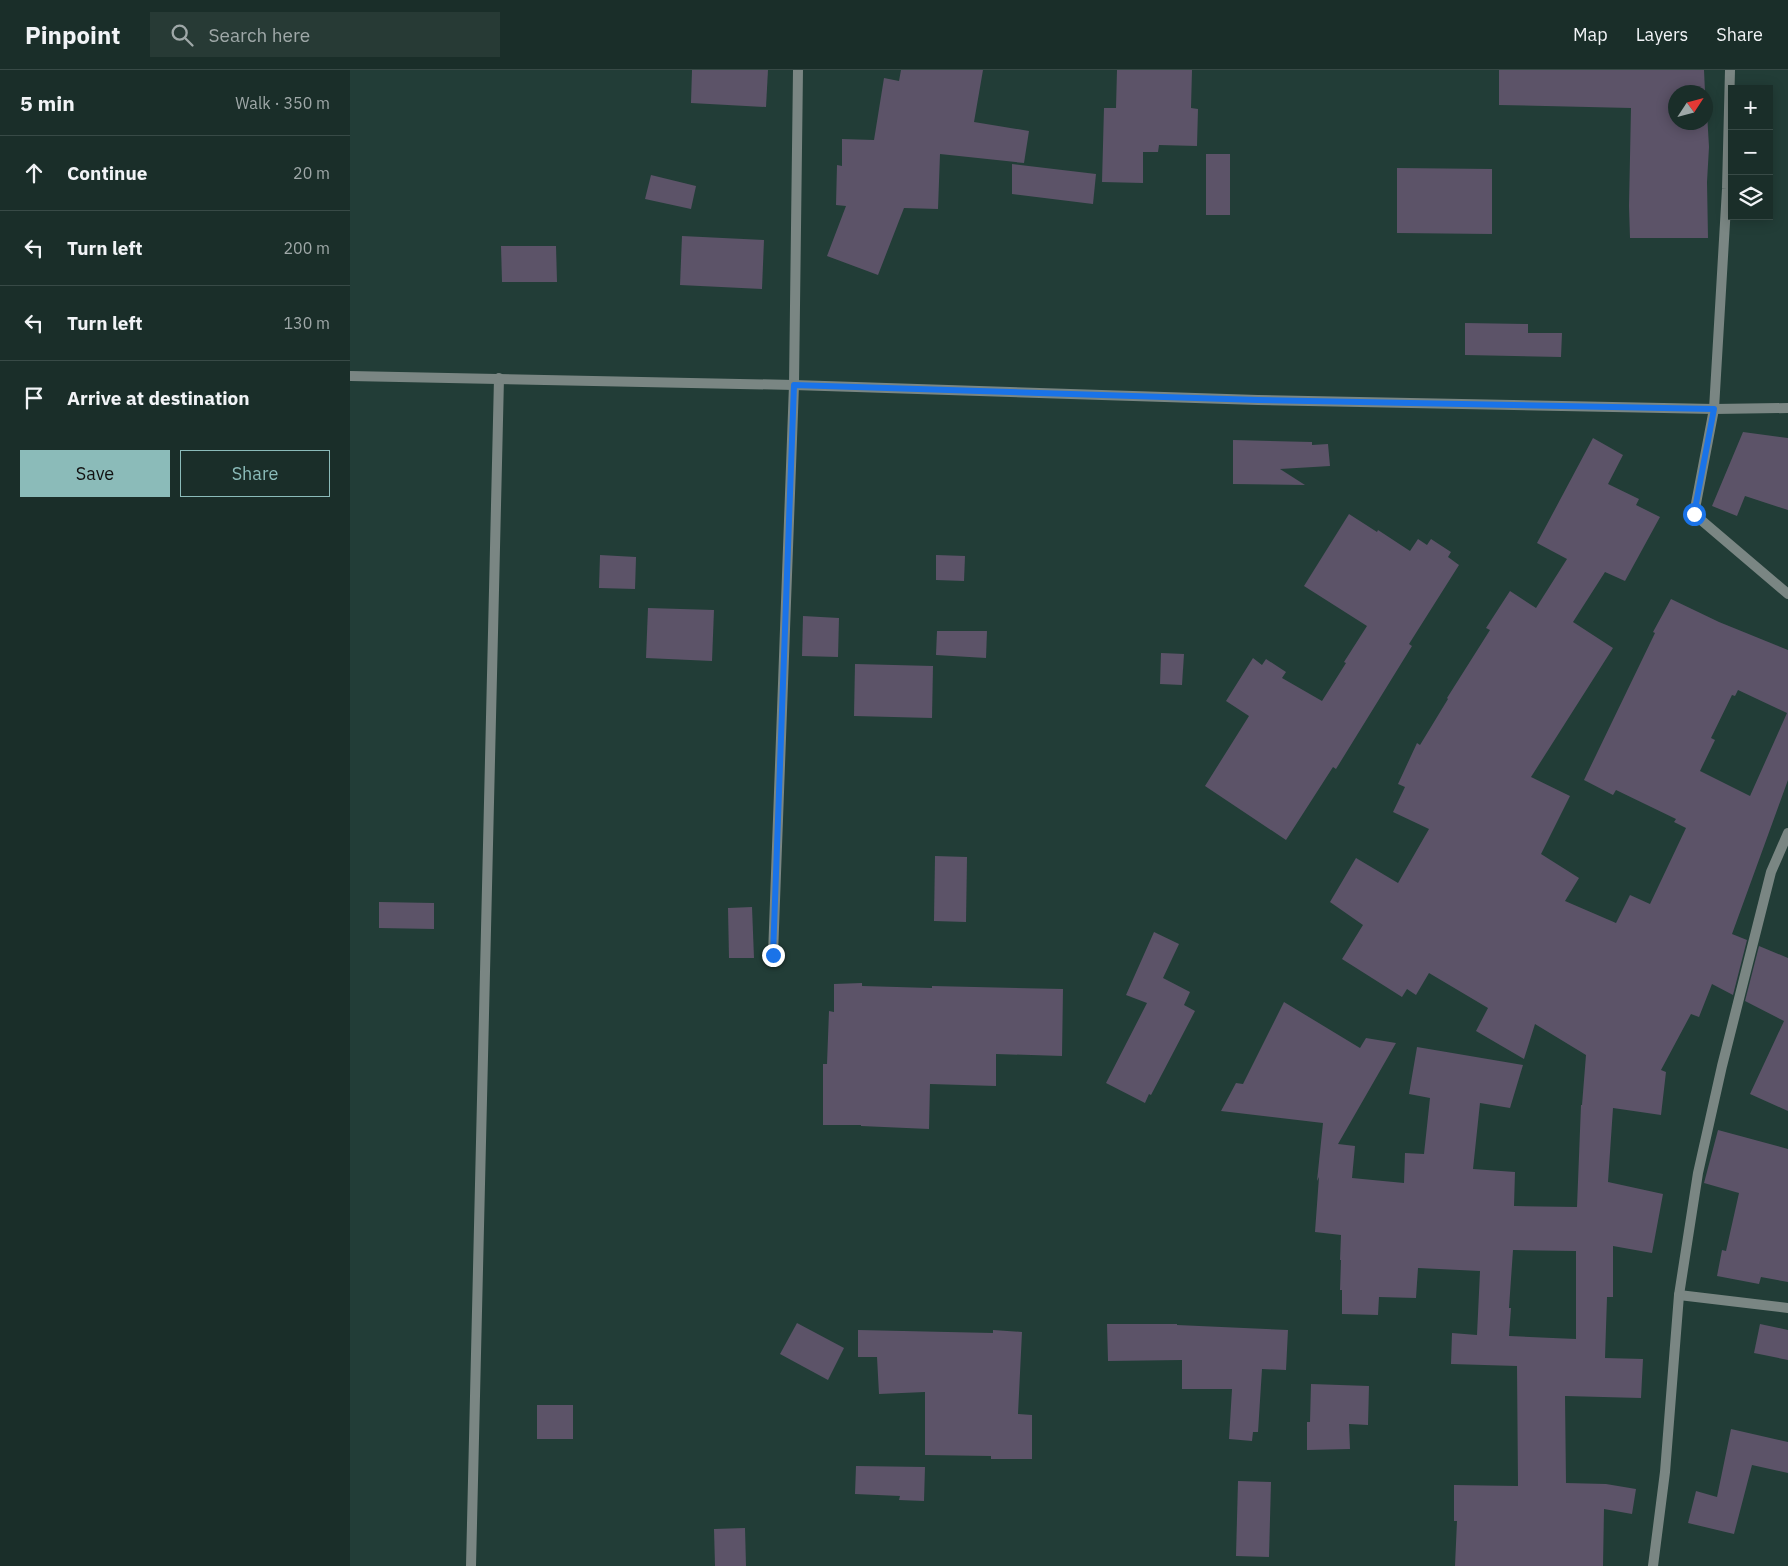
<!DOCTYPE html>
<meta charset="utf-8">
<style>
body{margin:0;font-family:"IBM Plex Sans",sans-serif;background:#273a35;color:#f1f3f6}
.controls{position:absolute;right:15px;top:15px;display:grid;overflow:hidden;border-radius:0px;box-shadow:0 2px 12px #0003}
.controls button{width:45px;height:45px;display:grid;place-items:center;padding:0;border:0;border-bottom:1px solid #384a46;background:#1a2e29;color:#f1f3f6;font:25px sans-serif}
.compass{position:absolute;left:1318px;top:15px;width:45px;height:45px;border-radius:50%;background:#1a2e29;box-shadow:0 2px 12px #0003;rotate:54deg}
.stop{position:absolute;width:15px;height:15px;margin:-11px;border:4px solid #1a73e8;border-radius:50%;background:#fff}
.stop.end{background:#1a73e8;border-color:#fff;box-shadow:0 1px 5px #0008}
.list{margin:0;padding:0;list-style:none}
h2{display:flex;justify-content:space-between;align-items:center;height:65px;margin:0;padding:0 20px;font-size:21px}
h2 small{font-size:16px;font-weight:400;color:#9fa8a8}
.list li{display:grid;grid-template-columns:32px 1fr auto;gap:15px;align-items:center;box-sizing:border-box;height:75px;padding:0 20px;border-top:1px solid #384a46}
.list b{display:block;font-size:19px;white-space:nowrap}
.list em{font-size:16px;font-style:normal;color:#9fa8a8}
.actions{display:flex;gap:10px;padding:15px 20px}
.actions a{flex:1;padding:11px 0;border:1px solid #8bbbb9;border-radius:0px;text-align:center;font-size:18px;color:#8bbbb9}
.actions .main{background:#8bbbb9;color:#111}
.icon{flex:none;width:28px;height:28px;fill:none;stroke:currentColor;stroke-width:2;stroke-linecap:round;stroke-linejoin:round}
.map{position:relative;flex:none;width:1438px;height:1496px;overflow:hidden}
header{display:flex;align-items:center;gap:30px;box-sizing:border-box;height:70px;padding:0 25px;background:#1a2e29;border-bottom:1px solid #384a46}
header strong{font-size:24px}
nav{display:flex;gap:28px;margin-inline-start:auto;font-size:18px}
.search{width:350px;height:45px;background:#273a35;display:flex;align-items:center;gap:12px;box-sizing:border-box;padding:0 18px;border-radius:0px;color:#9fa8a8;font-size:19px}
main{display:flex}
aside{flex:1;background:#1a2e29}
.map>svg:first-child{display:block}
.building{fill:#5c5368;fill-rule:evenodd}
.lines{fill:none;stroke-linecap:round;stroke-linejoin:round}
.minor{stroke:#7a8683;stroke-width:10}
.tertiary{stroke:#7a8683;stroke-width:10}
.route{stroke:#1a73e8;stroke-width:6}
</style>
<header>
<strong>Pinpoint</strong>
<div class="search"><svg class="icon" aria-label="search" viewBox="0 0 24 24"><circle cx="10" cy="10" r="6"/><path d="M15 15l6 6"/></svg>Search here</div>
<nav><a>Map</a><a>Layers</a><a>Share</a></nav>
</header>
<main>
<aside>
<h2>5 min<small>Walk · 350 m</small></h2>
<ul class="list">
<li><svg class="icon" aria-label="ahead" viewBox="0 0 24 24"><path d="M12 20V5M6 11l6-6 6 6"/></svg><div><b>Continue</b></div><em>20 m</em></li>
<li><svg class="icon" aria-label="left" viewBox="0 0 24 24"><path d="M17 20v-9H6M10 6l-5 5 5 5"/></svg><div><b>Turn left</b></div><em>200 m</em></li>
<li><svg class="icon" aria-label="left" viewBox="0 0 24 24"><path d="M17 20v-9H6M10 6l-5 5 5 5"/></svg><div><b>Turn left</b></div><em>130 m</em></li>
<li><svg class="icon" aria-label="arrive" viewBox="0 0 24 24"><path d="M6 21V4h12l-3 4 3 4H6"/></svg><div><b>Arrive at destination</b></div></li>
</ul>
<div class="actions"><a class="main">Save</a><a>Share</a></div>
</aside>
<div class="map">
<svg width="1438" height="1496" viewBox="0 0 1438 1496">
<rect width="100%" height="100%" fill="#223d37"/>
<!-- building -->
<g class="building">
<path d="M342,0H418L416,37L341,33Z"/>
<path d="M551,0H633L624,52L679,61L674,93L590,84L588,139L554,138L528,205L477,186L496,136L486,135L487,95L492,96V69L524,70L534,8L549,11Z"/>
<path d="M767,0H842L841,38L848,39L847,76L809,75L808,82H793V113L752,112L754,38H766Z"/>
<path d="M1149,0H1354L1355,22H1326V52H1356V26L1359,77L1357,112L1358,168H1280L1279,136L1281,38L1149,35Z"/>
<rect x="856" y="84" width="24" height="61"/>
<path d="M662,94L746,104L743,134L662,124Z"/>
<path d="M1047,98L1142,99V164L1047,163Z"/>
<path d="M301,105L346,116L341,139L295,129Z"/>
<path d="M332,166L414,170L412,219L330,215Z"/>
<path d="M151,176H206L207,212H152Z"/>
<path d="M1115,253L1178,254V263H1212L1211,287L1115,285Z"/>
<path d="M1393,362L1438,368V440L1395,426L1387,446L1362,436Z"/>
<path d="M1243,368L1273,385L1258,414L1289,429L1286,435L1310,447L1275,511L1255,502L1223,552L1263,578L1181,707L1220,726L1191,784L1229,808L1215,831L1266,853L1280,825L1300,834L1336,758L1324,752L1326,749L1266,720L1263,725L1234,710L1305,563L1303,562L1321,529L1369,552L1438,580V710L1382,864L1397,870L1383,925L1362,914L1349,947L1341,944L1311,1000L1316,1002L1311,1045L1263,1038L1258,1112L1313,1124L1302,1183L1263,1176V1227H1257L1255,1288L1293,1289L1291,1328L1215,1326L1216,1413L1256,1414L1286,1419L1282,1444L1254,1439L1253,1496H1105L1107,1451H1104V1415L1168,1416L1167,1296L1101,1294L1102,1263L1127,1265L1130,1201L1068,1198L1066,1228L1029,1227L1028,1245L992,1244V1220H990L991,1190H990L991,1165L965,1162L969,1107L967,1111L973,1053L871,1041L886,1013L893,1014L934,932L1010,978L1016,968L1046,973L988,1074L1005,1076L1002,1108L1054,1113L1055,1083L1074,1084L1080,1028L1059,1024L1067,977L1173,995L1160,1038L1130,1033L1123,1099L1165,1102L1164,1136L1227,1137L1231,1035H1232L1236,985L1185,954L1174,989L1126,961L1138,938L1079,903L1066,925L1057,919L1052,927L992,889L1013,855L980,832L1006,788L1048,813L1079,759L1043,742L1055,717L1048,714L1067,673L1070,675L1098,629L1097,628L1140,560L1136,558L1160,521L1186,538L1217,489L1187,473ZM1388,620L1437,643L1400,726L1350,701L1365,670L1361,668L1382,625L1385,626ZM1163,1180L1226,1181V1269L1159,1266L1161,1238H1159Z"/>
<path d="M883,370L962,372V375L978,374L980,396L930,399L955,415L883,414Z"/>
<path d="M999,444L1027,462L1028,460L1060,481L1068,469L1077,475L1081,469L1101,482L1098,487L1109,495L1059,574L1062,576L986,699L983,697L936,770L855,716L899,646L876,631L903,588L912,595L916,589L936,602L932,608L972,631L996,593L994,592L1017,556L954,516Z"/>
<path d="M250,485L286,487L285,519L249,518Z"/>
<path d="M586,485L615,486L614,511L586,510Z"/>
<path d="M298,538L364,540L362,591L296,588Z"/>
<path d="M453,546L489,548L488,587L452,586Z"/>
<path d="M587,561H637L636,588L586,585Z"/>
<path d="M811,583L834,584L832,615L810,614Z"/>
<path d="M505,594L583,596L582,648L504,646Z"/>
<path d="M585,786L617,787L616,852L584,851Z"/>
<path d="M29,832L84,833V859L29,858Z"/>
<path d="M402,837L404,888H379L378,838Z"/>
<path d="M804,862L829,874L813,908L840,922L834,935L845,941L801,1025L799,1024L795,1033L756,1013L797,933L776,925Z"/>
<path d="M1409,876L1438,888V1041L1400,1024L1434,951L1395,931Z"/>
<path d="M512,913V916L582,918V916L713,919L712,986L646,984V1016L580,1014L579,1059L511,1056V1055H473V994H477L479,941L484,942V914Z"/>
<path d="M1368,1060L1438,1079V1212L1411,1207L1409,1214L1367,1206L1372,1180L1376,1181L1389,1123L1354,1113Z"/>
<path d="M447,1253L494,1278L478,1310L430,1284Z"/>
<path d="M757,1254H827V1255L938,1260L936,1300L912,1299L908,1362H903L902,1371L879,1369L882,1319H832V1290L758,1291Z"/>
<path d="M1410,1254L1438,1260V1290L1404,1283Z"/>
<path d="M508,1260L643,1263V1260L672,1262L668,1344L682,1345V1389H641V1386L575,1385V1322L529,1324L527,1287H508Z"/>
<path d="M961,1314L1019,1316L1018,1355L999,1354L1000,1379L957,1380V1352H960Z"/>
<rect x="187" y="1335" width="36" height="34"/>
<path d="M1381,1359L1438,1372V1403L1402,1395L1384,1464L1338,1453L1346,1421L1367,1427Z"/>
<path d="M506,1396L575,1397L574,1431L549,1430L550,1426L505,1424Z"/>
<path d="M888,1411L921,1412L919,1487L886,1486Z"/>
<path d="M395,1458L396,1496H365L364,1459Z"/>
</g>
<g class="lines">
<!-- minor -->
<g class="minor">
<path d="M1380,0L1377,119L1364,339L1344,444L1438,524"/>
<path d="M423,885L444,315L448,0"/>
<path d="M1329,1225L1438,1238"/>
<path d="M121,1496L149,308"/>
<path d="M1303,1496L1315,1402L1329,1225L1348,1103L1372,996L1421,802L1438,763"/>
</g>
<!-- tertiary -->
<path class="tertiary" d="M0,306L444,315L908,330L1364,339L1438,338"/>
</g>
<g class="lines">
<!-- route -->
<path class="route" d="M423,885L444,315L908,330L1364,339L1344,444"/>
</g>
</svg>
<div class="controls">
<button>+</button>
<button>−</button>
<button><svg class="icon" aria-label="layers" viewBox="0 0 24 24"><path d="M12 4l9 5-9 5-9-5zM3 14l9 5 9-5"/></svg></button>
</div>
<svg class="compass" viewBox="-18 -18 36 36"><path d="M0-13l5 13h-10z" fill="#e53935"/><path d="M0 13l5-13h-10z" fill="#9fa8a8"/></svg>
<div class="stop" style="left:1344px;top:444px"></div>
<div class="stop end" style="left:423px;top:885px"></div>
</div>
</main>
